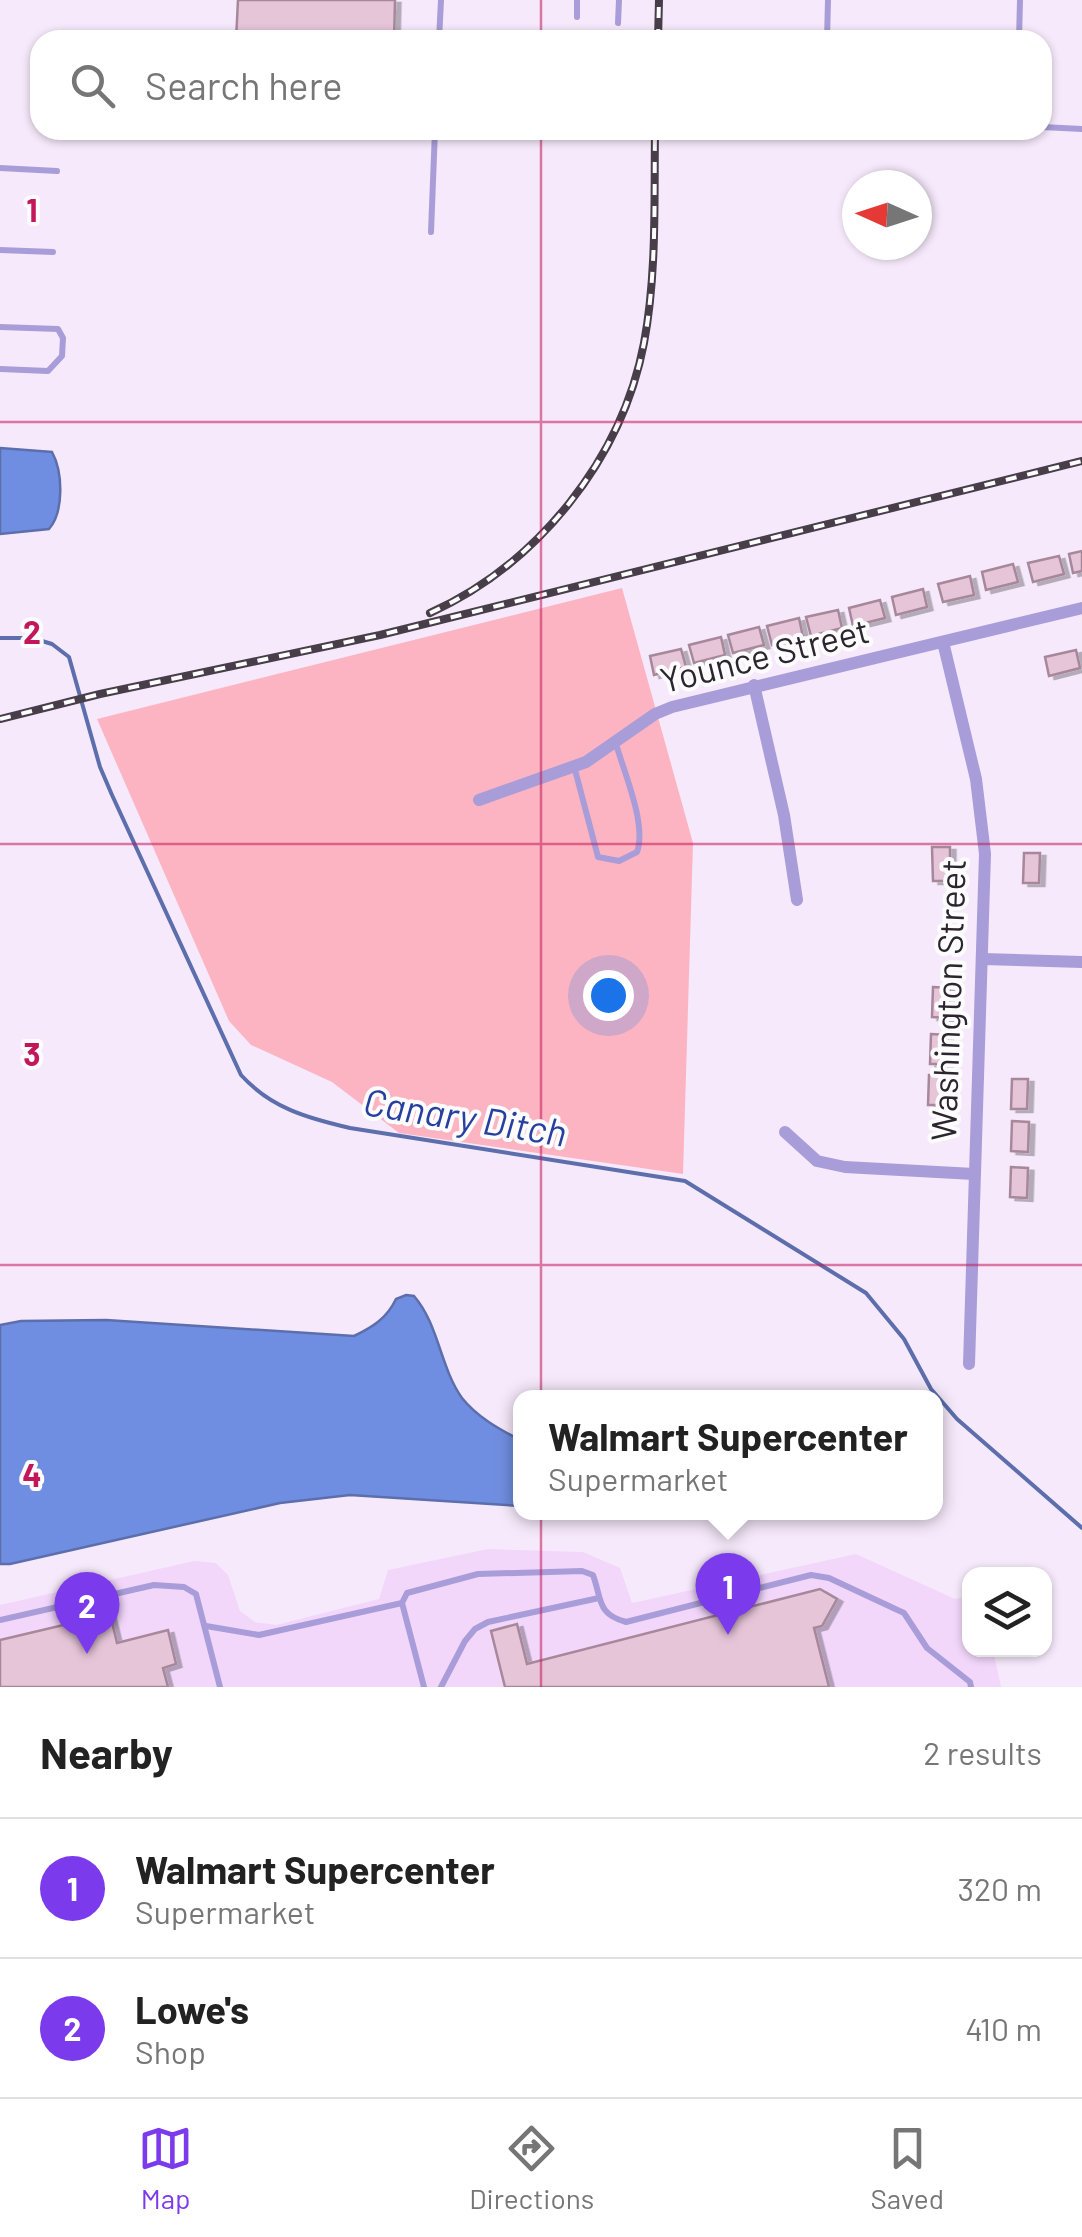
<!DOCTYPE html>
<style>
body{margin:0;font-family:Barlow,sans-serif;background:#f6f6f6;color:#222}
.controls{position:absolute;right:30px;bottom:30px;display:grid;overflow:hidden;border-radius:20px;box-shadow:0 2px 8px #0004}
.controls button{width:90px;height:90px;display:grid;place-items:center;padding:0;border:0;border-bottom:2px solid #e0e0e0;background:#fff;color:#222;font:50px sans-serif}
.compass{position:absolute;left:842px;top:170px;width:90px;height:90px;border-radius:50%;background:#fff;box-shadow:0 2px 8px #0004;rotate:273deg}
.you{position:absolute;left:608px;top:995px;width:35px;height:35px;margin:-25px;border:8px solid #fff;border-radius:50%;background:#1a73e8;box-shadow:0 0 0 15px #1a73e833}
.badge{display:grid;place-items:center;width:65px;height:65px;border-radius:50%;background:#7c3aed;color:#fff;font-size:32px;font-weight:700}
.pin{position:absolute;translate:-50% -82px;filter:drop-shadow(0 2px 5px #0008)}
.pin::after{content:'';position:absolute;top:52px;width:35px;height:30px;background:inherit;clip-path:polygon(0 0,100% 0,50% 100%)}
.popup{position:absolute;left:513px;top:1390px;width:430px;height:130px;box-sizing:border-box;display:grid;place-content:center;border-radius:20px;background:#fff;filter:drop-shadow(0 2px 8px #0005);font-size:32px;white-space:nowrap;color:#767676}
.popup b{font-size:38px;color:#222}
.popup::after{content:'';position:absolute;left:50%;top:100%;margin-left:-20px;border:20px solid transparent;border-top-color:#fff}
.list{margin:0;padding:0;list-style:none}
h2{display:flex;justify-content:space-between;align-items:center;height:130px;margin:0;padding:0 40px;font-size:42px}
h2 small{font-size:32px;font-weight:400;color:#767676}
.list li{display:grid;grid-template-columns:65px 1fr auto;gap:30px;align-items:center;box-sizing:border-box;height:140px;padding:0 40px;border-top:2px solid #e0e0e0}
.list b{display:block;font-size:38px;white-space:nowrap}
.list p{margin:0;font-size:32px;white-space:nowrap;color:#767676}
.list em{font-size:32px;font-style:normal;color:#767676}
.icon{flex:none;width:55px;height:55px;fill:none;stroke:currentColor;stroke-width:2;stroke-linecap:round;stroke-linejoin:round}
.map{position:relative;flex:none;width:1082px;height:1687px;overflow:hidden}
.search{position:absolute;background:#fff;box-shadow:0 2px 8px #0004;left:30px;right:30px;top:30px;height:110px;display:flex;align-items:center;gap:25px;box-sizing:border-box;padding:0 35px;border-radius:30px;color:#767676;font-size:38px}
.sheet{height:410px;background:#fff}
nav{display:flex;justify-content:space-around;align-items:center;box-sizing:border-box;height:140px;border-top:2px solid #e0e0e0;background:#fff;font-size:28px;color:#767676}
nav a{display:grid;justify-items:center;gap:5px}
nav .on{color:#7c3aed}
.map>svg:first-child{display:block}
.built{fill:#f2d7fb}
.green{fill:#fcb4c2}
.water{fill:#708ee1;stroke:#5c6eac;stroke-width:2.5}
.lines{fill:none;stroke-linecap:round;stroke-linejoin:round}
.stream{stroke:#5c6eac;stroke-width:4}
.building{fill:#e7c5d9;stroke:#a7889b;stroke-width:2.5;filter:url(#shadow)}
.service{stroke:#a89dd8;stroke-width:6}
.minor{stroke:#a89dd8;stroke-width:12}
.rail-casing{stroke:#473e4a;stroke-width:8}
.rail{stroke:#fcfcfc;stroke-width:4;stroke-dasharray:11;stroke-linecap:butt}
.grid{fill:none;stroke:#c2185b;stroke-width:2.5;stroke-opacity:0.55}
.labels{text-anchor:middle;stroke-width:8;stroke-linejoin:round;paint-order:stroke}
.street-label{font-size:35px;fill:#2c242f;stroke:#fcfcfc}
.water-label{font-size:38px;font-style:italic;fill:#273f9f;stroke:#fcfcfc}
.grid-label{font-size:32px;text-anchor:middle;font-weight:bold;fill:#c2185b;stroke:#fcfcfc;stroke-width:8;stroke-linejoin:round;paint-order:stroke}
</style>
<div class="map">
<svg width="1082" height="1687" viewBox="0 0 1082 1687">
<defs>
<filter id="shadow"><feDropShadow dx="5.5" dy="3" stdDeviation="0" flood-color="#0004"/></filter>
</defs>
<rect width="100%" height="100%" fill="#f6e9fb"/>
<!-- built -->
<path class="built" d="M488,1549L583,1552L620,1568L632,1603L856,1554L955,1599L969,1596L970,1650H993L1001,1687H0V1605L194,1561L216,1563L228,1575L240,1611L255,1622L276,1625L379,1599L388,1570Z"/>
<!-- green -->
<path class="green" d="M622,588L693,843L683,1174L399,1133L332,1082L251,1045L229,1021L97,719Z"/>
<!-- water -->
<g class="water">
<path d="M0,448L52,452C63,472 64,512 49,529L0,534Z"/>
<path d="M406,1295L414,1296C439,1325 440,1367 462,1398C477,1417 499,1429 520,1440V1506L350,1495L280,1503L10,1564H0V1325L21,1321L106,1320L354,1336C373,1327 387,1318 396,1299Z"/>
<path d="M621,1513L728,1512V1513L717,1519Z"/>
</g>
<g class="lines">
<!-- stream -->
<path class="stream" d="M0,638H32L52,644L69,657L100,767L112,795L241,1075C271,1108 307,1118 350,1128L685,1181L866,1293L904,1339L931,1389L957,1419L1082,1528"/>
</g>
<!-- building -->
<g class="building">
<path d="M238,0H395L394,40H236Z"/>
<path d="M1082,551V571L1073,573L1069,554Z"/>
<path d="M1059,556L1064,574L1033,582L1028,563Z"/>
<path d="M1013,564L1018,582L986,590L982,572Z"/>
<path d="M970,576L974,595L943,602L938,584Z"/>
<path d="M923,589L927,607L896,615L892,597Z"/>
<path d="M880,600L885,618L853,626L849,608Z"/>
<path d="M838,610L842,628L811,636L806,617Z"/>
<path d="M799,618L803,637L772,645L767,626Z"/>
<path d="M759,627L764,645L733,653L728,635Z"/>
<path d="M721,637L725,655L694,663L689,645Z"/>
<path d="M681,649L686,667L654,675L650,656Z"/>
<path d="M1076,650L1080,668L1049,676L1045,657Z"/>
<path d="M932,847H950V881H933Z"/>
<path d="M1024,853H1040L1039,883H1023Z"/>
<path d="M933,987L950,988L949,1018L932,1017Z"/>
<path d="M931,1034L948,1035L947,1064H930Z"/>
<path d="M929,1075H946L945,1105H928Z"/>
<path d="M1012,1079H1028L1027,1109H1011Z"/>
<path d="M1012,1121L1029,1122L1028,1152L1011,1151Z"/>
<path d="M1011,1167L1028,1168L1027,1198L1010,1197Z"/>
<path d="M820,1589L837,1599L822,1626L814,1628L829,1687H505L491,1631L517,1624L527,1664Z"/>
<path d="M110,1614L117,1643L168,1630L176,1664L163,1668L168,1687H0V1640Z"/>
</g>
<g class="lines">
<!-- service -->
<g class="service">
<path d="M577,17V0"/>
<path d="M618,23L619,0"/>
<path d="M439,40L441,0"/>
<path d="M827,40L828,0"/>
<path d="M1019,40L1020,0"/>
<path d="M1042,127L1082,129"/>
<path d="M0,168L57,171"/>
<path d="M431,232L435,130"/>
<path d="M0,250L53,252"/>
<path d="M0,327L58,329L63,338L62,356L48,371L0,369"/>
<path d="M574,766L598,857L619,861L637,852C647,825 624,772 616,744"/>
<path d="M0,1620L154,1585L184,1587L196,1594L220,1687"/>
<path d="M206,1626L259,1635L402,1603"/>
<path d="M424,1687L402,1603L407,1593L478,1574L582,1571L593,1575C602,1600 597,1614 626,1622L811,1575L829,1578L904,1613L927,1648L970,1682L971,1687"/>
<path d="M441,1687L465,1641L475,1629L488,1622L599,1598"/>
</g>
<!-- minor -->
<g class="minor">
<path d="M943,642L976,779L985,854L969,1364"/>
<path d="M754,685L784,815L797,900"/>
<path d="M479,800L586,762L655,714L672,707L1082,608"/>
<path d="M982,959L1082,962"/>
<path d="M785,1132L817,1161L845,1167L974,1174"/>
</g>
<defs>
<g id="rail">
<path d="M658,40L659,0"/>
<path d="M430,613C538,564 622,459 644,343C657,273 654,200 655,130"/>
<path d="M0,719L100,694L380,635L1082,461"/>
</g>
</defs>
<!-- rail casing -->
<use href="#rail" class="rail-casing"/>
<!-- rail -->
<use href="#rail" class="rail"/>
</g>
<!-- grid -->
<path class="grid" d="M541,0V40M541,130V1687M0,422H1082M0,844H1082M0,1265H1082"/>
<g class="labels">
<!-- street labels -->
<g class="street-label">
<text transform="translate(765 656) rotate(-14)" y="12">Younce Street</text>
<text transform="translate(949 1000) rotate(-88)" y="12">Washington Street</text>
</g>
<!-- water labels -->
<g class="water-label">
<text transform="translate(465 1118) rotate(9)" y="13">Canary Ditch</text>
</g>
</g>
<g class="grid-label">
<text x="32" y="222">1</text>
<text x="32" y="644">2</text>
<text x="32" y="1066">3</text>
<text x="32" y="1487">4</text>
</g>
</svg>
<div class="controls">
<button><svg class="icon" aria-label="layers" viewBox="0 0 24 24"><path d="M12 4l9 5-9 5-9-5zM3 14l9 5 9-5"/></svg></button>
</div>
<svg class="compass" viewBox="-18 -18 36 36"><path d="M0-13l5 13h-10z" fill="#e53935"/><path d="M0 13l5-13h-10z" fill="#767676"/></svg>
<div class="you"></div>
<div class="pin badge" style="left:728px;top:1635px">1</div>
<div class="popup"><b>Walmart Supercenter</b>Supermarket</div>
<div class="pin badge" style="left:87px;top:1654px">2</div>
<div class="search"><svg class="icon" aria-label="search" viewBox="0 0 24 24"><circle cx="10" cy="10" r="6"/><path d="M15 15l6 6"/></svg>Search here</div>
</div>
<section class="sheet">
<h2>Nearby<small>2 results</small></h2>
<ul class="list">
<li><span class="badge">1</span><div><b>Walmart Supercenter</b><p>Supermarket</p></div><em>320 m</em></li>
<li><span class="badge">2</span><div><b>Lowe's</b><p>Shop</p></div><em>410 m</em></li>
</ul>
</section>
<nav>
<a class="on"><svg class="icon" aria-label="map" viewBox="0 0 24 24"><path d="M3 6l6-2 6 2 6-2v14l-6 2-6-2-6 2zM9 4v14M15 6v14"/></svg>Map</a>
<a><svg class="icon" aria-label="directions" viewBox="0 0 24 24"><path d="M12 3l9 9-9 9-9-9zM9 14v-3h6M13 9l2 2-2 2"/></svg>Directions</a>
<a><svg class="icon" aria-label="saved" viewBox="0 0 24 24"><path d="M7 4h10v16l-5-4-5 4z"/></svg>Saved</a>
</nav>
